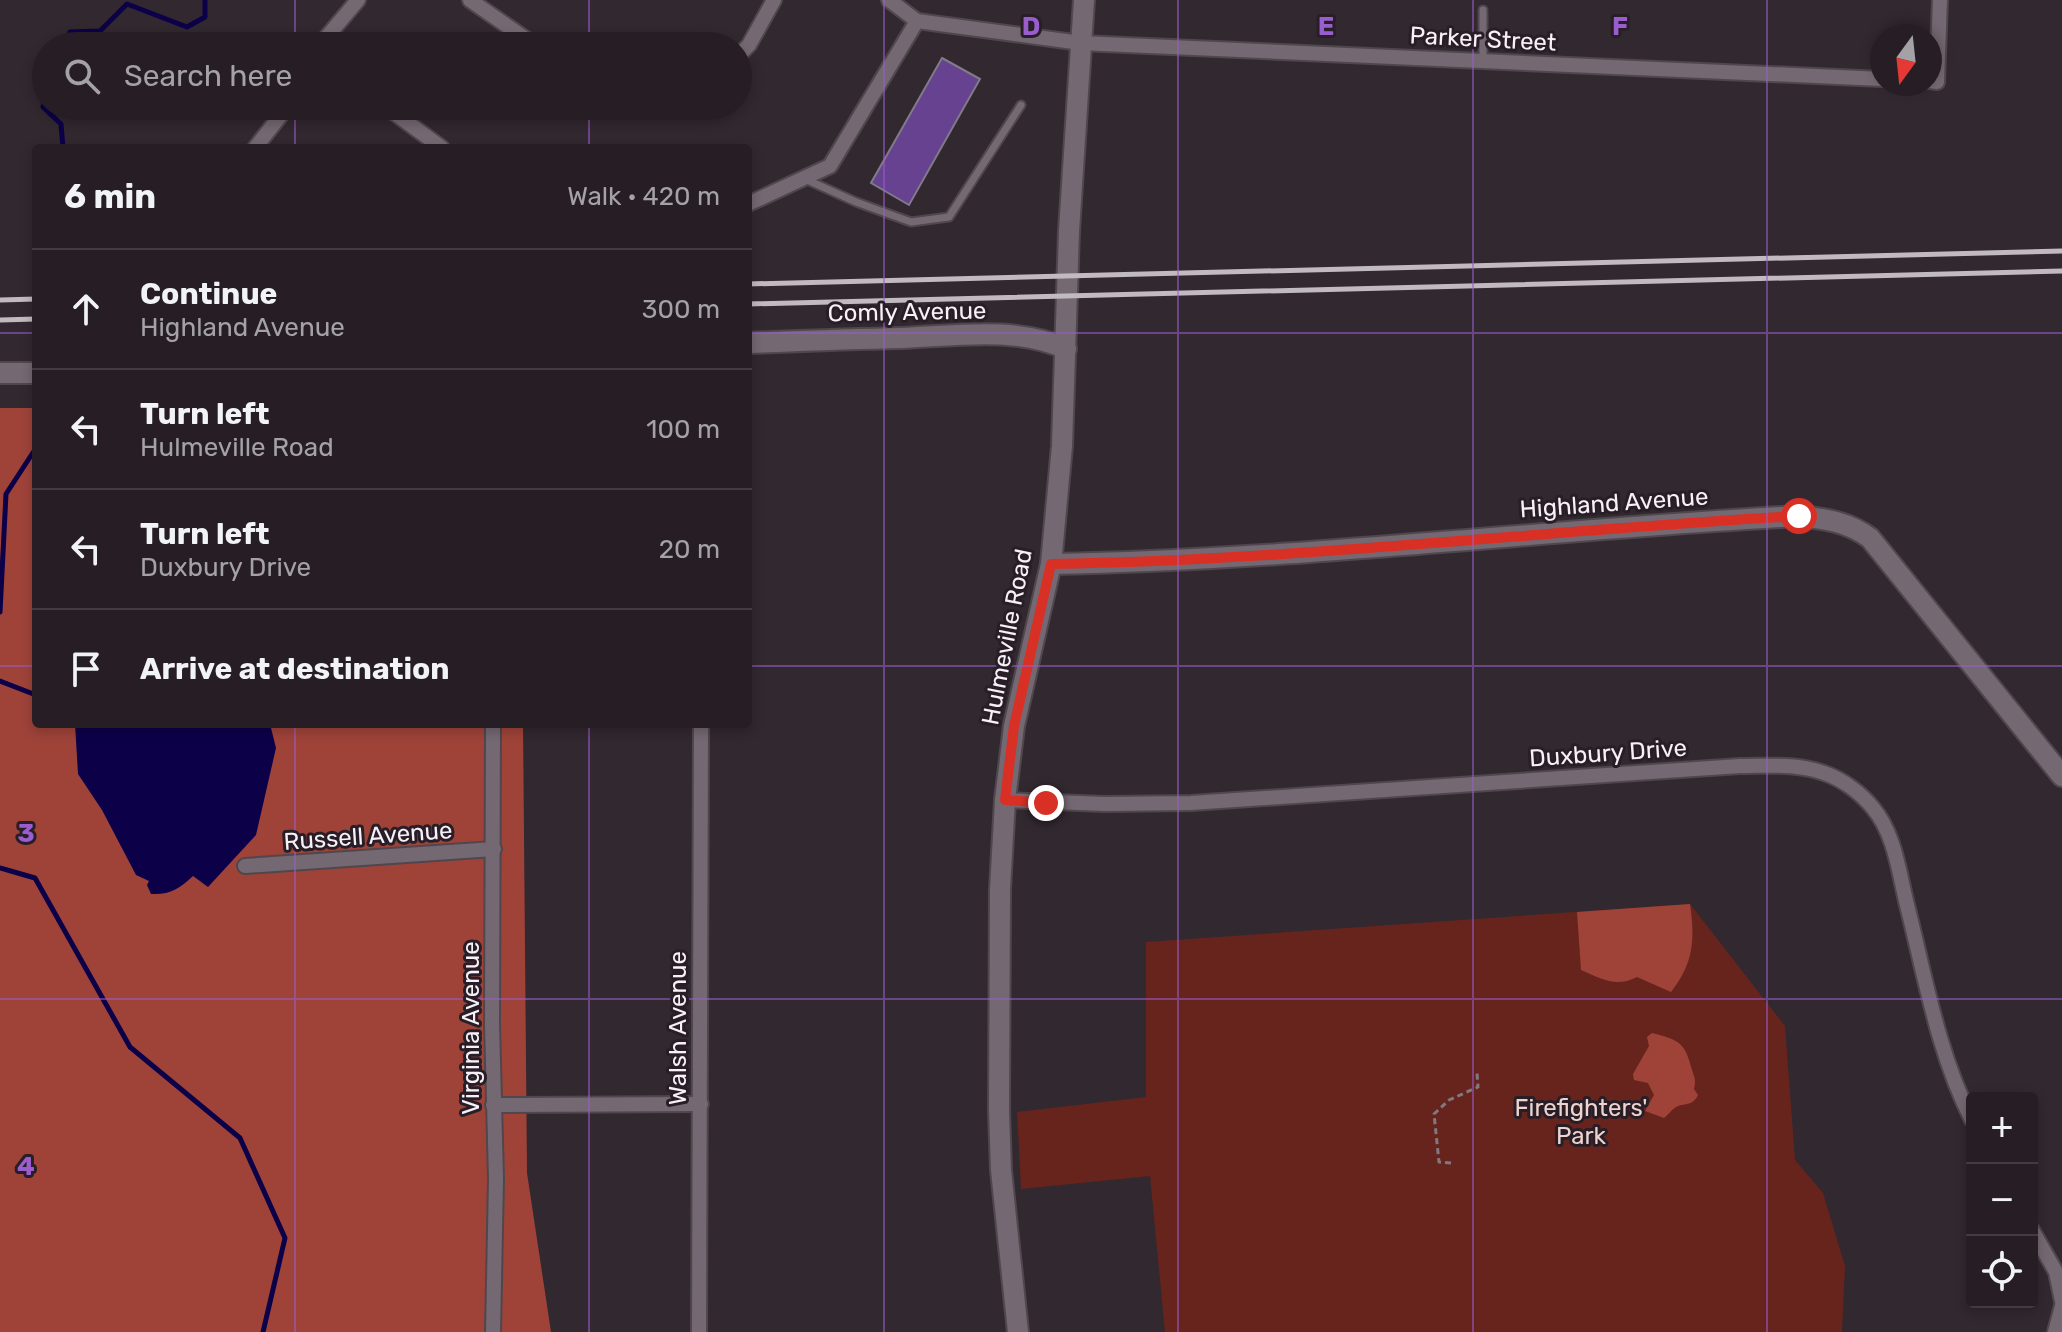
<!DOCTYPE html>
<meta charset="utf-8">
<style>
body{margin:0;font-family:Rubik,sans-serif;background:#322b31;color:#f1f3f6}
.controls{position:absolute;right:24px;bottom:24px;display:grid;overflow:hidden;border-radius:8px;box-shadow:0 4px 12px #0003}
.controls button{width:72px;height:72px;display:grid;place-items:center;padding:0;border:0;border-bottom:2px solid #423c41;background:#261e24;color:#f1f3f6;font:40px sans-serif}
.compass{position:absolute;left:1870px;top:24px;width:72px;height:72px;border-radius:50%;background:#261e24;box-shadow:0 4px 12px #0003;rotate:195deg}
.stop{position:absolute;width:24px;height:24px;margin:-18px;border:6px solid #d93025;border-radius:50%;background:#fff}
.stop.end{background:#d93025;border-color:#fff;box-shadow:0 2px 8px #0008}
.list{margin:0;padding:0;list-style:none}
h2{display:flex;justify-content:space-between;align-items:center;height:104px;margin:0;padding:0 32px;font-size:34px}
h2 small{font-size:26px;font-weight:400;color:#a4a2a6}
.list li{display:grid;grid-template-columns:52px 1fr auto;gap:24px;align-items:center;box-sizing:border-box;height:120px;padding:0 32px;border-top:2px solid #423c41}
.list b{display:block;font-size:30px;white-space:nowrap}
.list p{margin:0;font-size:26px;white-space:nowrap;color:#a4a2a6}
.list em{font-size:26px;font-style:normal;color:#a4a2a6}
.icon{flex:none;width:44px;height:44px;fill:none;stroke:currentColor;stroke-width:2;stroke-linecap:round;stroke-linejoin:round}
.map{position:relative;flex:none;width:2062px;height:1332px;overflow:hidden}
.search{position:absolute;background:#261e24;box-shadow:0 4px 12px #0003;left:32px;top:32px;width:720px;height:88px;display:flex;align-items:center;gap:20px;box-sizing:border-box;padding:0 28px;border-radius:44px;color:#a4a2a6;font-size:30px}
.panel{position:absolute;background:#261e24;box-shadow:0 4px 12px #0003;left:32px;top:144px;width:720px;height:584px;border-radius:8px}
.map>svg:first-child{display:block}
.green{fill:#67241d}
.forest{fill:#9f4339}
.water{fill:#0c0049}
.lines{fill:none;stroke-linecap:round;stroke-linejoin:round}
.stream{stroke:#0c0049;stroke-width:5}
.building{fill:#664290;stroke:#817b89;stroke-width:2}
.lane-casing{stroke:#4f474d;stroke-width:11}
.street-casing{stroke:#4f474d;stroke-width:18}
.secondary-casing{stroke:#4f474d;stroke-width:24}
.path{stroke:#817980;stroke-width:3;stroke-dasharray:6 4;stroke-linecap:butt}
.lane{stroke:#746872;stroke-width:7}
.street{stroke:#746872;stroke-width:14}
.secondary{stroke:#746872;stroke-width:20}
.rail{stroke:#c2bac1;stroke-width:5}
.route{stroke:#d93025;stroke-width:10}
.grid{fill:none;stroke:#9a5dcd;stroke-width:2;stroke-opacity:0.55}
.labels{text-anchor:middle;stroke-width:6;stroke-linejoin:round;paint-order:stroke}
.street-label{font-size:24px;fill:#f7f0f6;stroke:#281e27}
.park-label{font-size:24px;fill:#eed3ce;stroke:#281e27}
.grid-label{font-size:26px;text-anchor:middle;font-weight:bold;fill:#9a5dcd;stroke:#281e27;stroke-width:6;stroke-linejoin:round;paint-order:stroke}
</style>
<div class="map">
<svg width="2062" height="1332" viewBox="0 0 2062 1332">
<rect width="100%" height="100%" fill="#322830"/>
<!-- green -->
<path class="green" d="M1690,904L1785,1026L1795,1160L1823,1193L1845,1266L1842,1332H1165L1150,1176L1021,1189L1017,1112L1146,1097V942Z"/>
<!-- forest -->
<g class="forest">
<path d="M0,408H36V724H523L527,1173L551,1332H0Z"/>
<path d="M1690,904C1695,939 1694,963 1671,992L1637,977C1616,988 1602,979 1581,970L1577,912Z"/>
<path d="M1652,1033C1680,1040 1685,1043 1692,1070C1695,1079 1696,1080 1694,1089L1698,1095C1693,1105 1688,1103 1678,1106C1673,1108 1669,1114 1664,1118L1645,1111L1654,1095L1648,1083L1634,1080L1633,1074L1649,1046L1647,1037Z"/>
</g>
<!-- water -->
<path class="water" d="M75,724H270L276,748L256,835L208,887L193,876C179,889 170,895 151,894L147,885L149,881L136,875L102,810L78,774Z"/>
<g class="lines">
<!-- stream -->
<g class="stream">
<path d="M65,46L70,32L100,31L127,4L187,27L205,17V0"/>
<path d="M46,98L43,107L61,124L63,148"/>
<path d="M0,612L6,494L36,448"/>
<path d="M0,681L36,695"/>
<path d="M0,868L35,878L130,1047L240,1138L285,1238L263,1332"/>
</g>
</g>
<!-- building -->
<path class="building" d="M942,58L980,79L909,205L871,183Z"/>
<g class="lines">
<defs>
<g id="lane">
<path d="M1483,10V61"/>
<path d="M805,179L856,202L911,222L949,217L1021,105"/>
</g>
<g id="street">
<path d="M470,0L536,46"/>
<path d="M889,0L917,21"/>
<path d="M319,46L358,0"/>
<path d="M738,56L749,45L774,0"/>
<path d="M1930,81L1937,82L1940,0"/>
<path d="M385,106L442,148"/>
<path d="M255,148L288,106"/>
<path d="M748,204L830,166L917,21L1081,43L1882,79"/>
<path d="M493,724L492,1024L496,1179L493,1332"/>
<path d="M1005,800L1105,804L1191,803L1740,766C1769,766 1797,763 1824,773C1842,779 1861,793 1873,808C1895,834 1899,873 1907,905C1925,976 1938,1054 1972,1120"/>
<path d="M245,866L494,849"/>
<path d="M493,1105L701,1104"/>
<path d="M2032,1230L2056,1272L2062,1301"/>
<path d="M699,1332L701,724"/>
<path d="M2055,1332L2062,1306"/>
</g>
<g id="secondary">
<path d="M748,343C799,341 851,339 902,338C954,336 1017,326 1066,349"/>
<path d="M0,373H36"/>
<path d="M1051,564C1301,560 1550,529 1799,516C1827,519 1848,522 1870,538L2062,776"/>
<path d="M1018,1332L1001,1170L999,1111L1000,889L1005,800L1014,726L1051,564L1062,446L1069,231L1084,0"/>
</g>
</defs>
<!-- lane casing -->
<use href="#lane" class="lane-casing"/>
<!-- street casing -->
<use href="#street" class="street-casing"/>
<!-- secondary casing -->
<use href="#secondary" class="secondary-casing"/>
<!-- path -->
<path class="path" d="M1451,1163L1439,1162L1434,1114L1449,1100L1478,1087L1477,1073"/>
<!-- lane -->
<use href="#lane" class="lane"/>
<!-- street -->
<use href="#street" class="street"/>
<!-- secondary -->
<use href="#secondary" class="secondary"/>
<!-- rail -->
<g class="rail">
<path d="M748,284L2062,251"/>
<path d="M0,300L36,299"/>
<path d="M748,304L2062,271"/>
<path d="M0,320L36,319"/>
</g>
</g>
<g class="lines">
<!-- route -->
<path class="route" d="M1046,803L1005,800L1014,726L1051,564C1301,560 1550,530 1799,516"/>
</g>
<!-- grid -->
<path class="grid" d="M295,0V46M589,0V46M884,0V1332M1178,0V1332M1473,0V1332M1767,0V1332M295,106V148M589,106V148M0,333H36M748,333H2062M0,666H36M748,666H2062M295,724V1332M589,724V1332M0,999H2062"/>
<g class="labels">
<!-- street labels -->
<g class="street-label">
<text transform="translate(1483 39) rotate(3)" y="8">Parker Street</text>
<text transform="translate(907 312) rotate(-1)" y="8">Comly Avenue</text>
<text transform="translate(1614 503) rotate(-4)" y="8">Highland Avenue</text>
<text transform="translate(1007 637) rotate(-79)" y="8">Hulmeville Road</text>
<text transform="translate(1608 753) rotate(-4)" y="8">Duxbury Drive</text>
<text transform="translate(368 836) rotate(-4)" y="8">Russell Avenue</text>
<text transform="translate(471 1028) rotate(-90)" y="8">Virginia Avenue</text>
<text transform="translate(678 1028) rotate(-90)" y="8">Walsh Avenue</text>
</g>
<!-- park labels -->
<g class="park-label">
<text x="1581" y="1116">Firefighters'<tspan x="1581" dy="28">Park</tspan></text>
</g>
</g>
<g class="grid-label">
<text x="1031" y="35">D</text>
<text x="1326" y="35">E</text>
<text x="1620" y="35">F</text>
<text x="26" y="842">3</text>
<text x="26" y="1175">4</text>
</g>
</svg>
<div class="controls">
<button>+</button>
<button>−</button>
<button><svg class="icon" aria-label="locate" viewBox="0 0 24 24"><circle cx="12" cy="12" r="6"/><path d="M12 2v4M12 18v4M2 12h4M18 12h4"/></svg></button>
</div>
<svg class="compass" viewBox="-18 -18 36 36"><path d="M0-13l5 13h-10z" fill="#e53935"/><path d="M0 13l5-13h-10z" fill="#a4a2a6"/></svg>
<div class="stop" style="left:1799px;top:516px"></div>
<div class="stop end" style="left:1046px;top:803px"></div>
<div class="search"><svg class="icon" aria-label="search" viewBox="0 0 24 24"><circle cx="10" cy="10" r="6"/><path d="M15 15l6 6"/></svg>Search here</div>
<section class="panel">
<h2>6 min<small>Walk · 420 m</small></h2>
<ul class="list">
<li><svg class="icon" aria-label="ahead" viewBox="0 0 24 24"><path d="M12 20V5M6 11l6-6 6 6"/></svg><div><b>Continue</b><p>Highland Avenue</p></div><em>300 m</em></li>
<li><svg class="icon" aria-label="left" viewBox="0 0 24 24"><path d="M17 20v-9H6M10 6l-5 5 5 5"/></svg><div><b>Turn left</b><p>Hulmeville Road</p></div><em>100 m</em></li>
<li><svg class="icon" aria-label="left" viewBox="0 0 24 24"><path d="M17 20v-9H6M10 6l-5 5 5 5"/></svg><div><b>Turn left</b><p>Duxbury Drive</p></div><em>20 m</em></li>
<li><svg class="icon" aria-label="arrive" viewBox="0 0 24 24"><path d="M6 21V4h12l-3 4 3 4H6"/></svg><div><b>Arrive at destination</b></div></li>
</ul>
</section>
</div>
